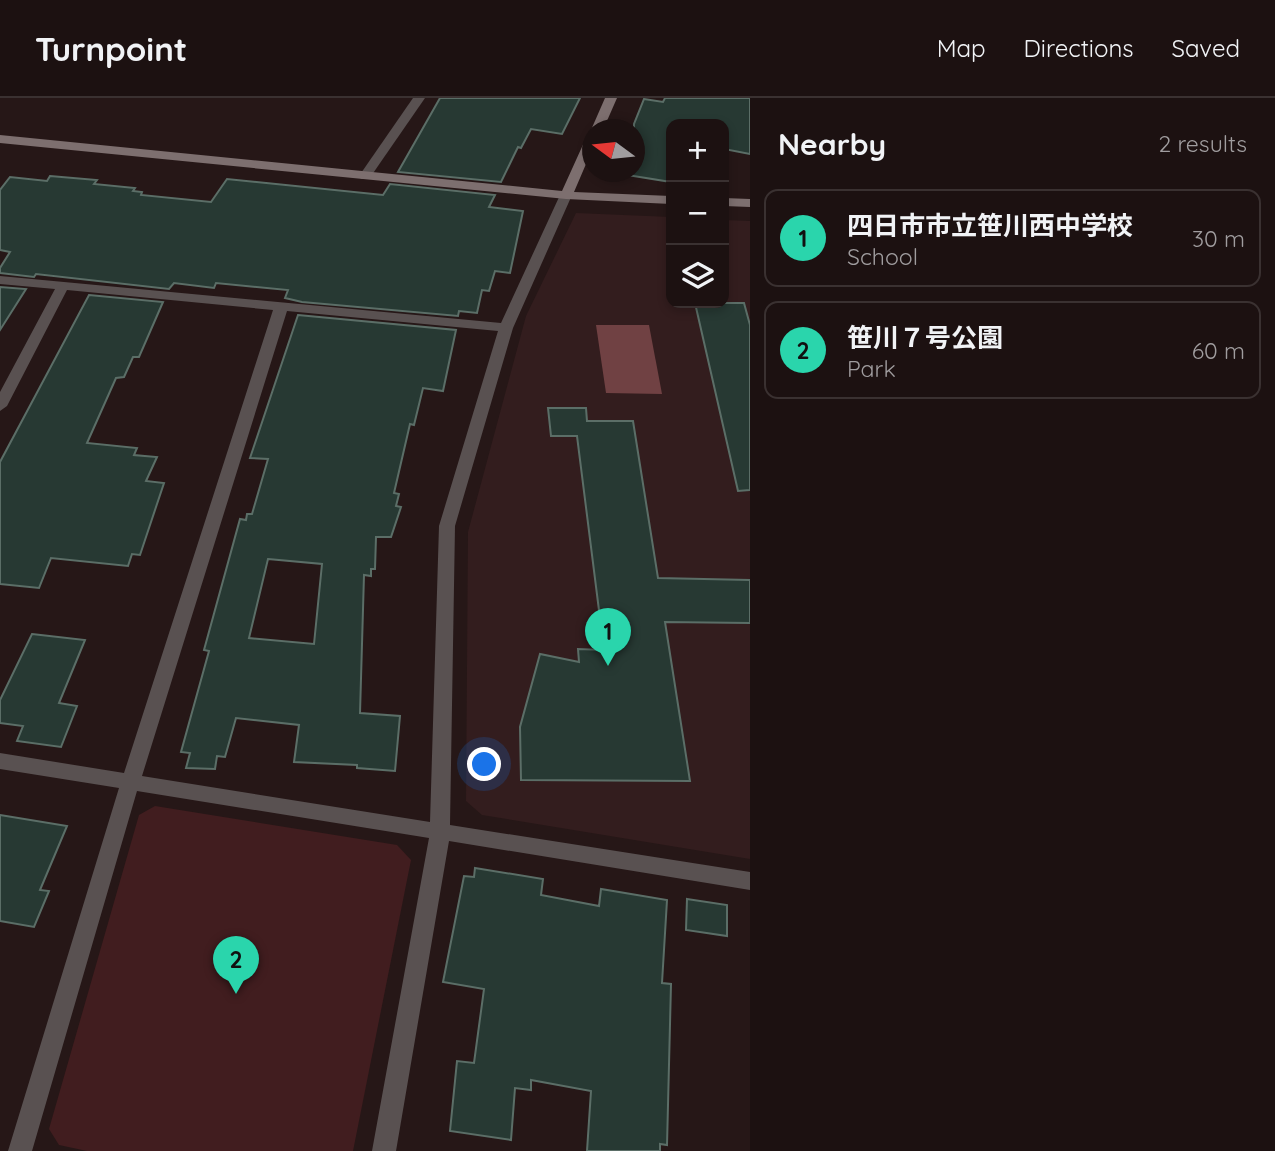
<!DOCTYPE html>
<meta charset="utf-8">
<style>
body{margin:0;font-family:Quicksand,"Noto Sans JP",sans-serif;background:#291f1f;color:#f1f3f6}
.controls{position:absolute;right:21px;top:21px;display:grid;overflow:hidden;border-radius:14px;box-shadow:0 4px 10px #0003}
.controls button{width:63px;height:63px;display:grid;place-items:center;padding:0;border:0;border-bottom:2px solid #3a3131;background:#1c1111;color:#f1f3f6;font:35px sans-serif}
.compass{position:absolute;left:582px;top:21px;width:63px;height:63px;border-radius:50%;background:#1c1111;box-shadow:0 4px 10px #0003;rotate:285deg}
.you{position:absolute;left:485px;top:667px;width:24px;height:24px;margin:-18px;border:5px solid #fff;border-radius:50%;background:#1a73e8;box-shadow:0 0 0 10px #1a73e833}
.badge{display:grid;place-items:center;width:46px;height:46px;border-radius:50%;background:#2ad5ac;color:#111;font-size:23px;font-weight:700}
.pin{position:absolute;translate:-50% -58px;filter:drop-shadow(0 2px 4px #0008)}
.pin::after{content:'';position:absolute;top:37px;width:24px;height:21px;background:inherit;clip-path:polygon(0 0,100% 0,50% 100%)}
.list{margin:0;padding:0;list-style:none}
h2{display:flex;justify-content:space-between;align-items:center;height:91px;margin:0;padding:0 28px;font-size:30px}
h2 small{font-size:23px;font-weight:400;color:#a09d9f}
.list li{display:grid;grid-template-columns:46px 1fr auto;gap:21px;align-items:center;box-sizing:border-box;height:98px;margin:0 14px 14px;padding:0 14px;border:2px solid #3a3131;border-radius:14px}
.list b{display:block;font-size:26px;white-space:nowrap}
.list p{margin:0;font-size:23px;white-space:nowrap;color:#a09d9f}
.list em{font-size:23px;font-style:normal;color:#a09d9f}
.icon{flex:none;width:38px;height:38px;fill:none;stroke:currentColor;stroke-width:2;stroke-linecap:round;stroke-linejoin:round}
.map{position:relative;flex:none;width:750px;height:1053px;overflow:hidden}
header{display:flex;align-items:center;gap:42px;box-sizing:border-box;height:98px;padding:0 35px;background:#1c1111;border-bottom:2px solid #3a3131}
header strong{font-size:33px}
nav{display:flex;gap:38px;margin-inline-start:auto;font-size:24px}
main{display:flex}
aside{flex:1;background:#1c1111}
.map>svg:first-child{display:block}
.built{fill:#331d1e}
.green{fill:#411d1f}
.water{fill:#704143}
.building{fill:#273933;stroke:#5b6e67;stroke-width:2;fill-rule:evenodd}
.lines{fill:none;stroke-linecap:round;stroke-linejoin:round}
.street{fill:#595151;fill-rule:evenodd}
.secondary{fill:#7d6f6f;fill-rule:evenodd}
</style>
<header>
<strong>Turnpoint</strong>
<nav><a>Map</a><a>Directions</a><a>Saved</a></nav>
</header>
<main>
<div class="map">
<svg width="750" height="1053" viewBox="0 0 750 1053">
<rect width="100%" height="100%" fill="#261717"/>
<!-- built -->
<path class="built" d="M576,115L671,119V205H724V122L750,123V761L482,717L466,703L468,434L526,218Z"/>
<!-- green -->
<path class="green" d="M155,708L397,747L411,762L353,1053H87L59,1047L49,1031L139,717Z"/>
<!-- water -->
<path class="water" d="M596,227H649L662,296L606,295Z"/>
<!-- building -->
<g class="building">
<path d="M440,0H580L562,36L531,31L521,50L518,49L501,84L398,74Z"/>
<path d="M665,0H750V56L724,51V26H671V84L621,76L622,74H634V26L644,1L663,4Z"/>
<path d="M50,78L97,82L94,86L135,90L133,93L142,94L141,97L211,104L227,81L383,97L390,86L495,97L489,109L523,113L510,175L495,173L489,193L482,192L477,215L459,213L458,218L302,204L285,200L288,192L216,185L214,190L174,185L169,191L36,176L34,179L0,175V170L10,154L0,152V92L10,79L47,83Z"/>
<path d="M0,189L26,191L0,232Z"/>
<path d="M89,197L163,204L139,259H133L124,279L116,280L87,345L137,350L134,357L157,359L146,383L164,385L140,457L132,456L128,468L51,460L39,490L0,486V364Z"/>
<path d="M695,205H744L750,227V392L738,393Z"/>
<path d="M298,217L456,232L443,293L423,290L414,327L410,326L394,395L399,396L396,408L401,409L391,439H376L375,471H371V478L364,477L360,615L400,618L395,673L357,670V667L294,664L299,627L236,620L225,659L217,658L215,671L186,670L190,655L181,654L209,553L204,552L240,421L246,422L247,416H252L268,361L250,360ZM268,461L322,466L314,546L249,540Z"/>
<path d="M548,310H586L587,323H633L658,480L750,482V525L665,524L690,683L521,682L520,629L540,556L579,564L578,551L604,552L577,338H551Z"/>
<path d="M32,536L85,542L59,605L77,608L61,649L17,643L23,628L0,625V602Z"/>
<path d="M0,717L67,728L40,792L49,793L34,829L0,823Z"/>
<path d="M475,770L543,781L541,797L599,808L601,791L667,802L662,885L671,886L667,1047L660,1046V1053H587L591,993L531,982V992L515,990L511,1042L450,1033L457,963L474,965L484,891L443,884L464,778L474,779Z"/>
<path d="M687,801L727,807V838L686,832Z"/>
</g>
<g class="lines">
<!-- street -->
<g class="street">
<path d="M413,0H425L369,81H361L359,78Z"/>
<path d="M566,93L572,97L513,230L455,428L450,727L750,774V792L449,743L396,1053H372L429,740L137,693L32,1053H8L119,690L0,671V655L124,675L273,212L67,192L7,308L0,313V294L55,191L0,186V178L501,225L560,97ZM287,213L498,233L439,428L430,724L142,678Z"/>
</g>
<!-- secondary -->
<g class="secondary">
<path d="M605,0H617L603,32H592V34L591,32Z"/>
<path d="M592,36V52L574,94L671,98V106L566,101L0,45V37L562,93L586,40Z"/>
<path d="M724,100L750,101V109L724,108Z"/>
</g>
</g>
</svg>
<div class="controls">
<button>+</button>
<button>−</button>
<button><svg class="icon" aria-label="layers" viewBox="0 0 24 24"><path d="M12 4l9 5-9 5-9-5zM3 14l9 5 9-5"/></svg></button>
</div>
<svg class="compass" viewBox="-18 -18 36 36"><path d="M0-13l5 13h-10z" fill="#e53935"/><path d="M0 13l5-13h-10z" fill="#a09d9f"/></svg>
<div class="you"></div>
<div class="pin badge" style="left:608px;top:568px">1</div>
<div class="pin badge" style="left:236px;top:896px">2</div>
</div>
<aside>
<h2>Nearby<small>2 results</small></h2>
<ul class="list">
<li><span class="badge">1</span><div><b>四日市市立笹川西中学校</b><p>School</p></div><em>30 m</em></li>
<li><span class="badge">2</span><div><b>笹川７号公園</b><p>Park</p></div><em>60 m</em></li>
</ul>
</aside>
</main>
